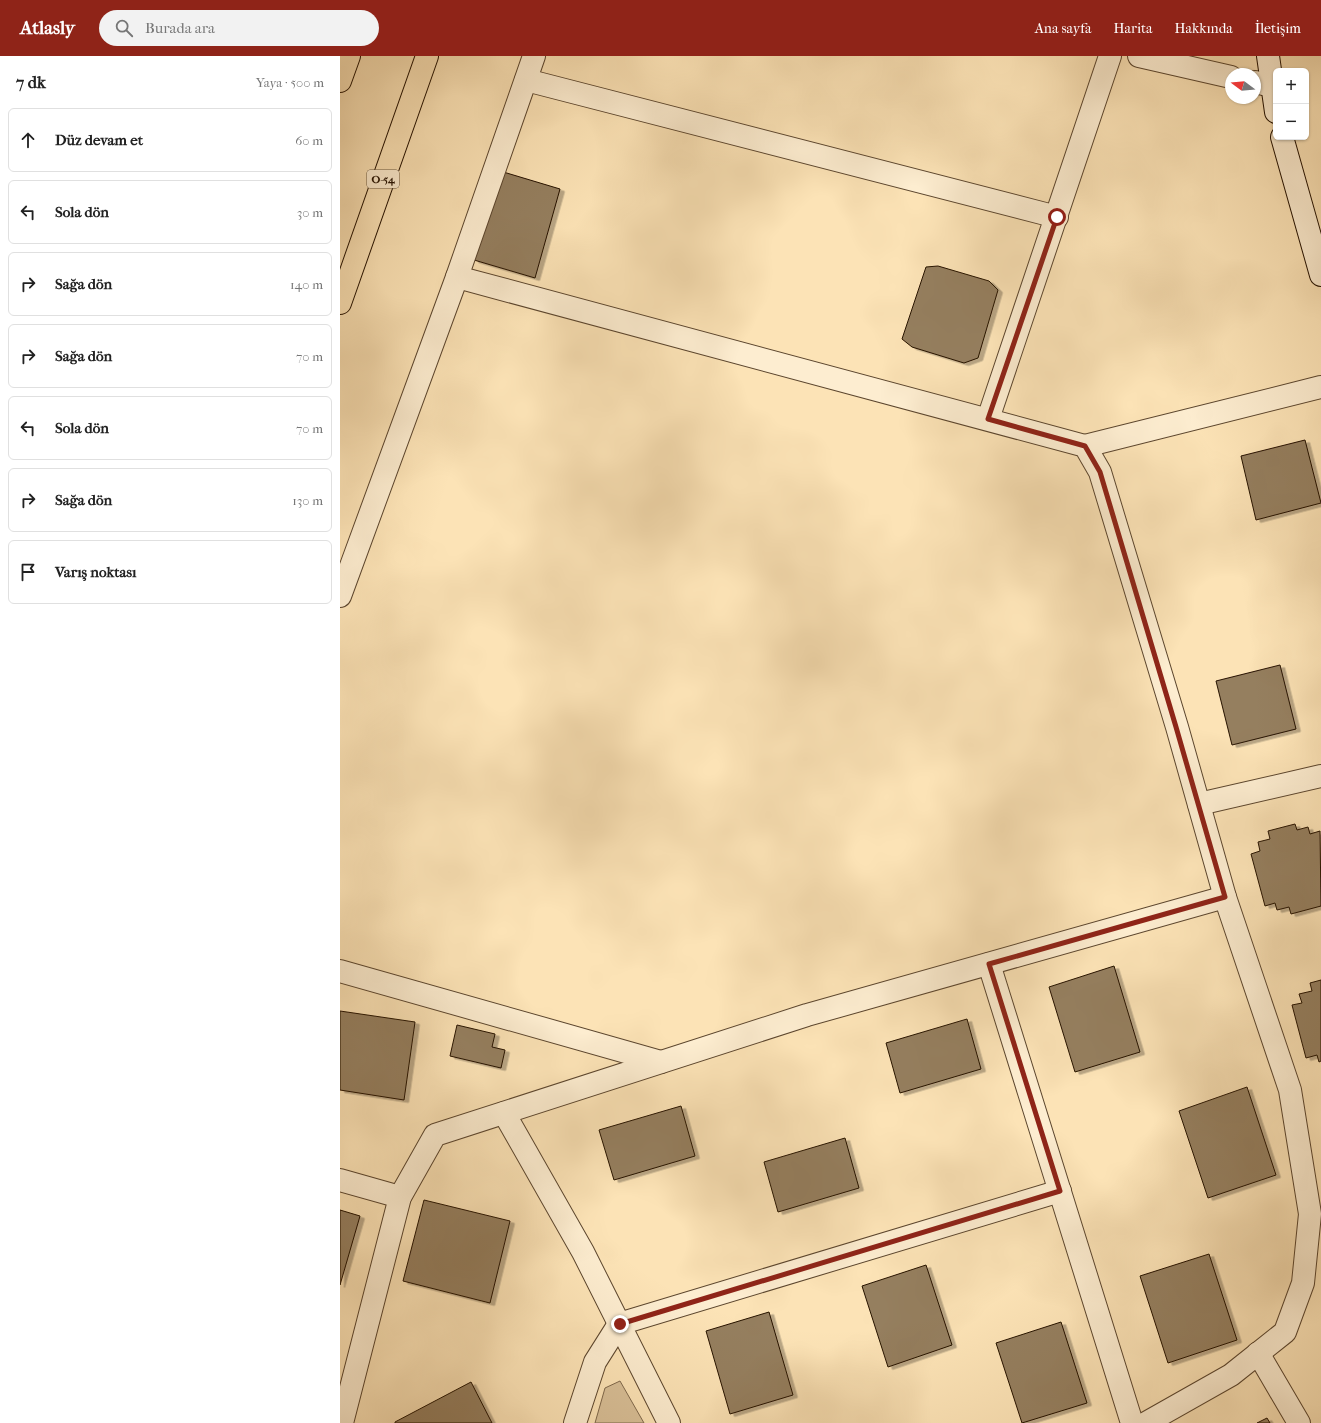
<!DOCTYPE html>
<html lang="tr">
<meta charset="utf-8">
<style>
body{margin:0;font-family:"IM FELL French Canon",serif;background:#f2f2f2;color:#222}
.controls{position:absolute;right:12px;top:12px;display:grid;overflow:hidden;border-radius:6px;box-shadow:0 1px 3px #0004}
.controls button{width:36px;height:36px;display:grid;place-items:center;padding:0;border:0;border-bottom:1px solid #e0e0e0;background:#fff;color:#222;font:20px sans-serif}
.compass{position:absolute;left:885px;top:12px;width:36px;height:36px;border-radius:50%;background:#fff;box-shadow:0 1px 3px #0004;rotate:286deg}
.stop{position:absolute;width:12px;height:12px;margin:-9px;border:3px solid #8f2418;border-radius:50%;background:#fff}
.stop.end{background:#8f2418;border-color:#fff;box-shadow:0 1px 4px #0008}
.list{margin:0;padding:0;list-style:none}
h2{display:flex;justify-content:space-between;align-items:center;height:52px;margin:0;padding:0 16px;font-size:17px}
h2 small{font-size:13px;font-weight:400;color:#767676}
.list li{display:grid;grid-template-columns:26px 1fr auto;gap:12px;align-items:center;box-sizing:border-box;height:64px;margin:0 8px 8px;padding:0 8px;border:1px solid #e0e0e0;border-radius:6px}
.list b{display:block;font-size:15px;white-space:nowrap}
.list em{font-size:13px;font-style:normal;color:#767676}
.icon{flex:none;width:22px;height:22px;fill:none;stroke:currentColor;stroke-width:2;stroke-linecap:round;stroke-linejoin:round}
.map{position:relative;flex:none;width:981px;height:1367px;overflow:hidden}
header{display:flex;align-items:center;gap:24px;box-sizing:border-box;height:56px;padding:0 20px;background:#8f2418;color:#fff}
header strong{font-size:19px}
nav{display:flex;gap:22px;margin-inline-start:auto;font-size:14px}
.search{width:280px;height:36px;background:#f2f2f2;display:flex;align-items:center;gap:10px;box-sizing:border-box;padding:0 14px;border-radius:22px;color:#767676;font-size:15px}
main{display:flex}
aside{flex:1;background:#fff}
.map>svg:first-child{display:block}
.green{fill:#d8bf97;stroke:#7f684c}
.building{fill:#957f5f;stroke:#261200;filter:url(#shadow)}
.lines{fill:none;stroke-linecap:round;stroke-linejoin:round}
.street-casing{stroke:#5c462e;stroke-width:24}
.secondary-casing{stroke:#261200;stroke-width:24}
.highway-casing{stroke:#261200;stroke-width:24}
.street{stroke:#fdedd0;stroke-width:22}
.secondary{stroke:#fdedd0;stroke-width:22}
.highway{stroke:#fce3b6;stroke-width:22}
.route{stroke:#8f2418;stroke-width:5}
.labels{text-anchor:middle;stroke-width:3.5;stroke-linejoin:round;paint-order:stroke}
.shield{fill:#fdedd0;stroke:#66543e;stroke-width:1}
.shield-label{font-size:11px;font-weight:bold;fill:#261200}
</style>
<header>
<strong>Atlasly</strong>
<div class="search"><svg class="icon" aria-label="search" viewBox="0 0 24 24"><circle cx="10" cy="10" r="6"/><path d="M15 15l6 6"/></svg>Burada ara</div>
<nav><a>Ana sayfa</a><a>Harita</a><a>Hakkında</a><a>İletişim</a></nav>
</header>
<main>
<aside>
<h2>7 dk<small>Yaya · 500 m</small></h2>
<ul class="list">
<li><svg class="icon" aria-label="ahead" viewBox="0 0 24 24"><path d="M12 20V5M6 11l6-6 6 6"/></svg><div><b>Düz devam et</b></div><em>60 m</em></li>
<li><svg class="icon" aria-label="left" viewBox="0 0 24 24"><path d="M17 20v-9H6M10 6l-5 5 5 5"/></svg><div><b>Sola dön</b></div><em>30 m</em></li>
<li><svg class="icon" aria-label="right" viewBox="0 0 24 24"><path d="M7 20v-9h11M14 6l5 5-5 5"/></svg><div><b>Sağa dön</b></div><em>140 m</em></li>
<li><svg class="icon" aria-label="right" viewBox="0 0 24 24"><path d="M7 20v-9h11M14 6l5 5-5 5"/></svg><div><b>Sağa dön</b></div><em>70 m</em></li>
<li><svg class="icon" aria-label="left" viewBox="0 0 24 24"><path d="M17 20v-9H6M10 6l-5 5 5 5"/></svg><div><b>Sola dön</b></div><em>70 m</em></li>
<li><svg class="icon" aria-label="right" viewBox="0 0 24 24"><path d="M7 20v-9h11M14 6l5 5-5 5"/></svg><div><b>Sağa dön</b></div><em>130 m</em></li>
<li><svg class="icon" aria-label="arrive" viewBox="0 0 24 24"><path d="M6 21V4h12l-3 4 3 4H6"/></svg><div><b>Varış noktası</b></div></li>
</ul>
</aside>
<div class="map">
<svg width="981" height="1367" viewBox="0 0 981 1367">
<defs>
<filter id="shadow"><feDropShadow dx="4.5" dy="2.5" stdDeviation="0" flood-color="#0004"/></filter>
</defs>
<rect width="100%" height="100%" fill="#fce3b6"/>
<filter id="stains"><feTurbulence type="fractalNoise" baseFrequency=".005" numOctaves="4"/><feColorMatrix values="0 0 0 0 .2 0 0 0 0 .09 0 0 0 0 .02 0 0 0 .5 -.17"/></filter>
<radialGradient id="worn" r=".72"><stop offset=".6" stop-color="#630" stop-opacity="0"/><stop offset="1" stop-color="#630" stop-opacity=".3"/></radialGradient>
<!-- green -->
<path class="green" d="M280,1325L304,1367H255L265,1332Z"/>
<!-- building -->
<g class="building">
<path d="M160,115L220,133L195,222L134,204Z"/>
<path d="M598,210L649,225L658,234L638,302L624,307L572,291L562,283L586,211Z"/>
<path d="M965,384L981,447L916,464L901,400Z"/>
<path d="M940,609L956,673L892,689L876,625Z"/>
<path d="M955,768L957,774L968,771L970,778L980,775L981,850L951,858L949,851L937,854L935,847L925,850L911,798L920,795L918,786L930,783L928,775Z"/>
<path d="M774,910L800,996L735,1016L709,931Z"/>
<path d="M981,924V1005L979,1006L977,999L966,1002L952,949L962,947L959,938L972,935L970,927Z"/>
<path d="M0,955L75,966L64,1044L0,1034Z"/>
<path d="M627,963L641,1013L560,1037L546,987Z"/>
<path d="M117,969L155,978L152,991L165,994L161,1012L110,1000Z"/>
<path d="M907,1031L936,1119L868,1142L839,1055Z"/>
<path d="M341,1050L355,1100L274,1124L259,1074Z"/>
<path d="M505,1082L519,1132L438,1156L424,1106Z"/>
<path d="M84,1144L170,1165L150,1247L63,1225Z"/>
<path d="M0,1154L20,1160L0,1229Z"/>
<path d="M869,1198L897,1284L828,1307L800,1220Z"/>
<path d="M586,1209L612,1289L548,1311L522,1230Z"/>
<path d="M429,1256L453,1339L390,1358L366,1275Z"/>
<path d="M721,1266L747,1347L682,1367L656,1287Z"/>
<path d="M131,1326L152,1367H55V1366Z"/>
<path d="M927,1362L930,1367H917Z"/>
</g>
<g class="lines">
<defs>
<g id="street">
<path d="M799,0L891,21"/>
<path d="M186,24L717,161"/>
<path d="M915,26L932,30"/>
<path d="M117,221L745,390L760,416L837,671L885,841L950,1034L970,1158L963,1227L945,1276L891,1319L806,1367"/>
<path d="M648,363L770,0"/>
<path d="M745,390L981,331"/>
<path d="M0,540L117,221L194,0"/>
<path d="M859,748L981,720"/>
<path d="M649,908L792,1367"/>
<path d="M0,915L321,1006"/>
<path d="M164,1057L243,1196L329,1367"/>
<path d="M0,1124L60,1141"/>
<path d="M918,1297L959,1367"/>
<path d="M2,1367L60,1141L95,1079L467,959L885,841"/>
<path d="M235,1367L255,1306L279,1268L720,1135"/>
</g>
<g id="secondary">
<path d="M928,0L936,56"/>
<path d="M942,81L981,219"/>
</g>
<g id="highway">
<path d="M0,25L9,0"/>
<path d="M0,247L87,0"/>
</g>
</defs>
<!-- street casing -->
<use href="#street" class="street-casing"/>
<!-- secondary casing -->
<use href="#secondary" class="secondary-casing"/>
<!-- highway casing -->
<use href="#highway" class="highway-casing"/>
<!-- street -->
<use href="#street" class="street"/>
<!-- secondary -->
<use href="#secondary" class="secondary"/>
<!-- highway -->
<use href="#highway" class="highway"/>
</g>
<g class="lines">
<!-- route -->
<path class="route" d="M280,1268L720,1135L649,908L885,841L836,671L760,416L745,390L648,363L717,161"/>
</g>
<g class="labels">
<!-- shield labels -->
<rect class="shield" x="27" y="114" width="32" height="18" rx="3"/>
<g class="shield-label">
<text x="43" y="127">O-54</text>
</g>
</g>
<rect width="100%" height="100%" filter="url(#stains)"/>
<rect width="100%" height="100%" fill="url(#worn)"/>
</svg>
<div class="controls">
<button>+</button>
<button>−</button>
</div>
<svg class="compass" viewBox="-18 -18 36 36"><path d="M0-13l5 13h-10z" fill="#e53935"/><path d="M0 13l5-13h-10z" fill="#767676"/></svg>
<div class="stop" style="left:717px;top:161px"></div>
<div class="stop end" style="left:280px;top:1268px"></div>
</div>
</main>
